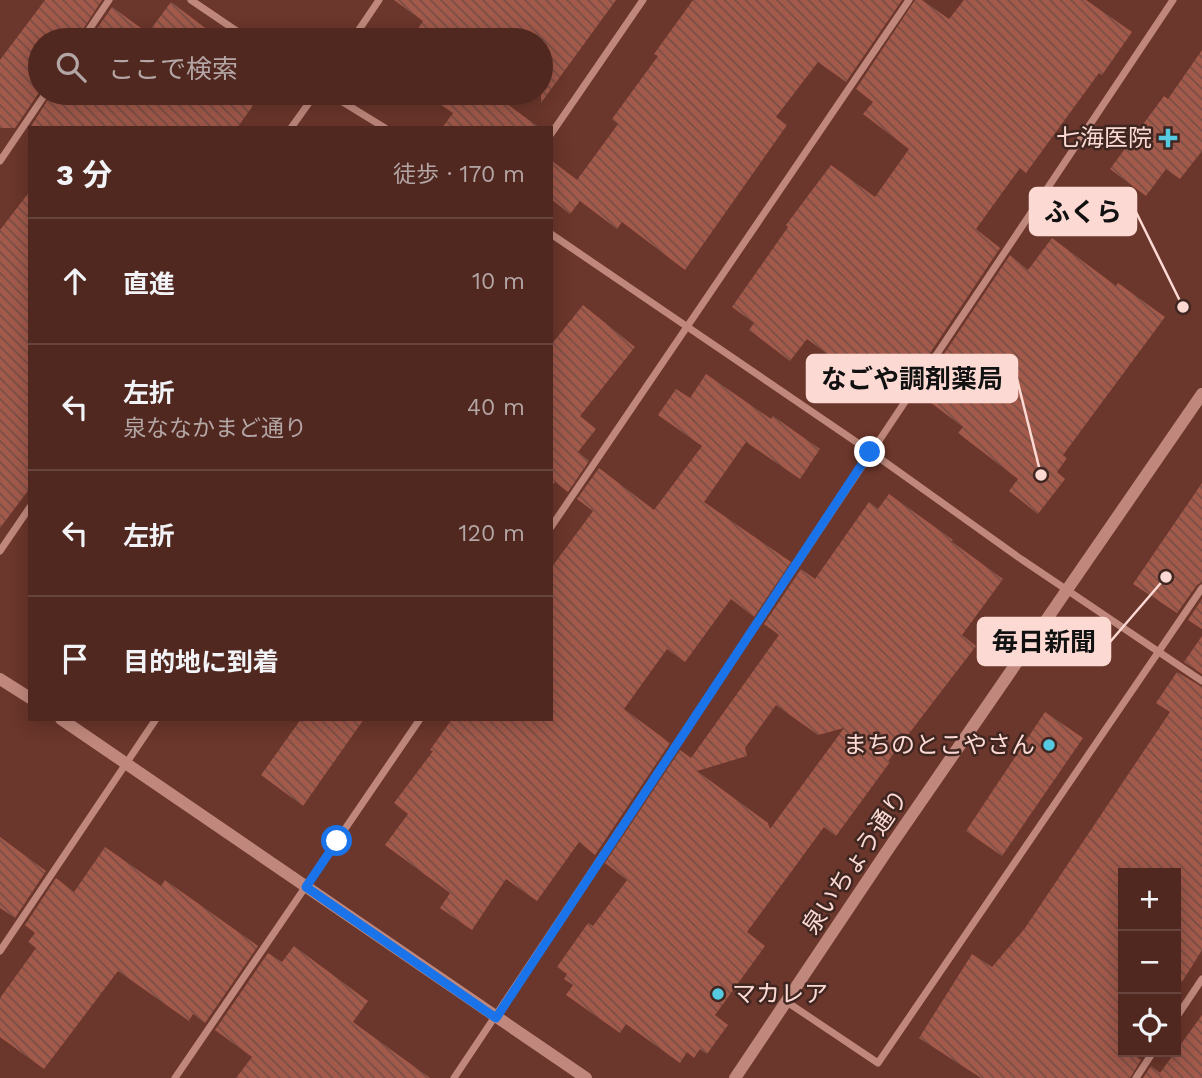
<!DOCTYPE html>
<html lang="ja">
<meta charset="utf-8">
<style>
body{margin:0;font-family:"Work Sans","Noto Sans JP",sans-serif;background:#563029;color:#f1f3f6}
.controls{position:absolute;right:21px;bottom:21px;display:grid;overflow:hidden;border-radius:0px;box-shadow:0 4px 18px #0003}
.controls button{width:63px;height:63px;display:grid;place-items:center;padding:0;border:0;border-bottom:2px solid #67443e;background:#502820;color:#f1f3f6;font:35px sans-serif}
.stop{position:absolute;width:21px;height:21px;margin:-16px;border:5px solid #1a73e8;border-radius:50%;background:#fff}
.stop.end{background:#1a73e8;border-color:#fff;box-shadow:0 2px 7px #0008}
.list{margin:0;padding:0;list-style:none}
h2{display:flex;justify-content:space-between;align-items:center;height:91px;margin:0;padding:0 28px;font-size:30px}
h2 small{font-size:23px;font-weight:400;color:#b4a6a5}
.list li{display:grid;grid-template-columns:46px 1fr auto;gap:21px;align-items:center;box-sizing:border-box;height:126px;padding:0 28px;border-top:2px solid #67443e}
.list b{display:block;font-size:26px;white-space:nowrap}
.list p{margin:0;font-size:23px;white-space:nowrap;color:#b4a6a5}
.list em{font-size:23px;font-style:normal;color:#b4a6a5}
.icon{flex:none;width:38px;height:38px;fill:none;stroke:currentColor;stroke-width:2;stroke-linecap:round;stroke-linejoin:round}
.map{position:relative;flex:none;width:1202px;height:1078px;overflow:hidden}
.search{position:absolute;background:#502820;box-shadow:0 4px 18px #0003;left:28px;top:28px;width:525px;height:77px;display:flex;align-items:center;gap:18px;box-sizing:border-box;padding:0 24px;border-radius:38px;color:#b4a6a5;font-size:26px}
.panel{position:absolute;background:#502820;box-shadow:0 4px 18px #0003;left:28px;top:126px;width:525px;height:595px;border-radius:0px}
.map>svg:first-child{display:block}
.building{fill:url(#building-back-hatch);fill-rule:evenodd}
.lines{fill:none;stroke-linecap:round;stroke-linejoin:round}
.minor{stroke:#c0887c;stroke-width:7}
.tertiary{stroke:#c0887c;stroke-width:12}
.route{stroke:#1a73e8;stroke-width:9}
.poi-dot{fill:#55cae0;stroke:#3f2621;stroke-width:2.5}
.labels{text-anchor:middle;stroke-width:5;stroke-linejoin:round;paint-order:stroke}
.poi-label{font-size:24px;fill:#fcdad3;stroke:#3f2621;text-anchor:end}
.street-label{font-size:24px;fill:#fcdad3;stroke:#3f2621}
.leader{fill:none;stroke:#fcdad3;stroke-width:2.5}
.callout-dot{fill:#fcdad3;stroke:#3f2621;stroke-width:2.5}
.callout{fill:#fcdad3;stroke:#fcdad3;stroke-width:2.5}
.callout-label{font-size:26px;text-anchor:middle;font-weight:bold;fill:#111}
</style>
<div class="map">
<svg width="1202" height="1078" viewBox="0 0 1202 1078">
<defs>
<pattern id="building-back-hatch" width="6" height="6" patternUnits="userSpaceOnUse" patternTransform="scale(1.75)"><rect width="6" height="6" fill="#a35a4b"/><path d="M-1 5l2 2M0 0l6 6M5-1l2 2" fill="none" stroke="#784e45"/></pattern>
</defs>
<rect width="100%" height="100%" fill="#6b362b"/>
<!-- building -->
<g class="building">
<path d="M45,0H102L76,40H40V91L15,128H0V60Z"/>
<path d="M394,0H616L541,103V40H411L423,21Z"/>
<path d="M693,0H902L846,82L818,62L776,117L787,125L685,270L622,222L617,229L580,201L570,214L551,199V160L577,180L618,124L612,119L658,56L654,54Z"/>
<path d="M915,0H922L949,19L964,0H1086L1132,32L1102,75L1099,73L1026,173L1020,168L976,229L1000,248L908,386L894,375L881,393L807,339L790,361L749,330L754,323L732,307L788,227L786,225L831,165L875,197L909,149L863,114L873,102L856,89Z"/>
<path d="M171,2L208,30L201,40H89L112,7L148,33Z"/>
<path d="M1202,50V151L1180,179L1166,169L1146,196L1110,169L1164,96L1168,99Z"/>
<path d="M52,93H262L237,128H30Z"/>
<path d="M423,93H492L540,128H442L453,113Z"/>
<path d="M30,191V488L0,528V230Z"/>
<path d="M1052,238L1116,286L1118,283L1165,317L1063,455L1067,458L1057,472L1065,479L1038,514L1009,491L1018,479L958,433L963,427L918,393L1010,255L1028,270Z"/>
<path d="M583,305L635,347L580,416L596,429L578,452L589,461L568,492L555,482L551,486V345Z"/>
<path d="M706,374L771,419L773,416L820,449L800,479L746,442L704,502L791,562L754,617L731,599L685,662L667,649L624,709L670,743L595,855L579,842L537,901L506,879L472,930L440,908L450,893L385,845L408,814L394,803L433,751L430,750L452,719H551V568L593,511L577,499L599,468L654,510L702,446L658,415L676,389L690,398Z"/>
<path d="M1202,483V582L1197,585L1177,613L1133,584Z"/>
<path d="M889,494L953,540L951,541L1003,579L962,635L976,646L888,761L890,762L836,836L824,827L747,932L765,946L715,1015L728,1025L707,1054L700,1049L694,1058L687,1052L680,1063L626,1024L620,1033L566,995L573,985L564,979L567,974L557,967L588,923L593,926L627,880L605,863L680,750L691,758L779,635L764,624L801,569L815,579L869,502L878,509ZM776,705L818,735L844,728L770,829L768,823L697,771L747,756L745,748Z"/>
<path d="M1202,599V629L1188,620Z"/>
<path d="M1202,636V674L1184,662Z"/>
<path d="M1177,672L1202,687V950L1182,982L1176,978V873H1123V1052H1129L1141,1060L1130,1078H981L919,1038L972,954L992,967L1025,928L1170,712L1156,703Z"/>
<path d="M1045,712L1083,738L1002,856L966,831Z"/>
<path d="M301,719H364L303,806L261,775Z"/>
<path d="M0,837L46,871L15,918L0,908Z"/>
<path d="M105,847L161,886L165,880L258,946L205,1023L193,1014L189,1021L118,971L44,1069L0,1037V998L36,948L28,942L35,933L25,925L56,878L74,892Z"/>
<path d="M294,946L368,1001L353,1022L430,1078H236L252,1057L215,1030L268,953L282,962Z"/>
<path d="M1202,1015V1078H1143L1151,1066L1160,1073Z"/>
</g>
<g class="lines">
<!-- minor -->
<g class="minor">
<path d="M191,0L250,40"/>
<path d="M82,40L109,0"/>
<path d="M352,40L379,0"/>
<path d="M328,93L385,128"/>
<path d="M291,128L316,93"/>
<path d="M551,134L643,0"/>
<path d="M0,161L46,93"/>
<path d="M551,234L871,452L1021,559L1202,681"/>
<path d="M551,527L909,0"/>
<path d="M0,551L30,507"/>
<path d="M0,951L156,719"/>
<path d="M787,1002L878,1063L1202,588"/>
<path d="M1176,1018L1202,979"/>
<path d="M175,1078L420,719"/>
<path d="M454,1078L1173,0"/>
<path d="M1136,1078L1153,1052"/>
</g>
<!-- tertiary -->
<g class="tertiary">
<path d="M0,679L30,698"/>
<path d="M61,719L586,1078"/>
<path d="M735,1078L889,848L1202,394"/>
</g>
</g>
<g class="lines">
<!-- route -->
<path class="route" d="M337,841L306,887L496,1018L870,452"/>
</g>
<!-- markers -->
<g class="poi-dot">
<path d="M1164.5 127.5h7v7h7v7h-7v7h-7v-7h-7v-7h7z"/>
<circle cx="1049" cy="745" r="7"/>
<circle cx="718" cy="994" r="7"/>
</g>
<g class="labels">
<!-- poi labels -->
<g class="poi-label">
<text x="1152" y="146">七海医院</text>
<text x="1035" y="753">まちのとこやさん</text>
<text x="732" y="1002" text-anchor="start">マカレア</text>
</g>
<!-- street labels -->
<g class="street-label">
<text transform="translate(855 862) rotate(-56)" y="8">泉いちょう通り</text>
</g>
</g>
<!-- callouts -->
<path class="leader" d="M1183 307L1136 212M1041 475L1017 379M1166 577L1110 642"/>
<g class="callout-dot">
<circle cx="1183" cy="307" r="7"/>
<circle cx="1041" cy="475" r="7"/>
<circle cx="1166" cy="577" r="7"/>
</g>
<g class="callout">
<rect x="1030" y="188" width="106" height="47" rx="7"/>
<rect x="807" y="355" width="210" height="47" rx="7"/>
<rect x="978" y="618" width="132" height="47" rx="7"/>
</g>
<g class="callout-label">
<text x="1083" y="221">ふくら</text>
<text x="912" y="388">なごや調剤薬局</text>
<text x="1044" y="651">毎日新聞</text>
</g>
</svg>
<div class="controls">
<button>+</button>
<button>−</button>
<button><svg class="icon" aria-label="locate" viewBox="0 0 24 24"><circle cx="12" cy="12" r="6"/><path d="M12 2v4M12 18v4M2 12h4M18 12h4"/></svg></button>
</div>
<div class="stop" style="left:337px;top:841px"></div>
<div class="stop end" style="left:870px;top:452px"></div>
<div class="search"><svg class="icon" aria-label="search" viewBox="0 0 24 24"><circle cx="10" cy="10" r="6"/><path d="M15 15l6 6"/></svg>ここで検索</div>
<section class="panel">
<h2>3 分<small>徒歩 · 170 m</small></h2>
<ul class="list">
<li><svg class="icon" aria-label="ahead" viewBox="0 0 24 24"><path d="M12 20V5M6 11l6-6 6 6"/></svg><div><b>直進</b></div><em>10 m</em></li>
<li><svg class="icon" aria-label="left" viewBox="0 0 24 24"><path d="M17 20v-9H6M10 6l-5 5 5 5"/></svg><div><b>左折</b><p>泉ななかまど通り</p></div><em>40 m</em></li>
<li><svg class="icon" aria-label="left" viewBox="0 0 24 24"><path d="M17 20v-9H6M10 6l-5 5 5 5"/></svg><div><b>左折</b></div><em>120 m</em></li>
<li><svg class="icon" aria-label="arrive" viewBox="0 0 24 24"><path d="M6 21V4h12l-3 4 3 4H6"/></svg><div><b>目的地に到着</b></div></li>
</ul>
</section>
</div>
